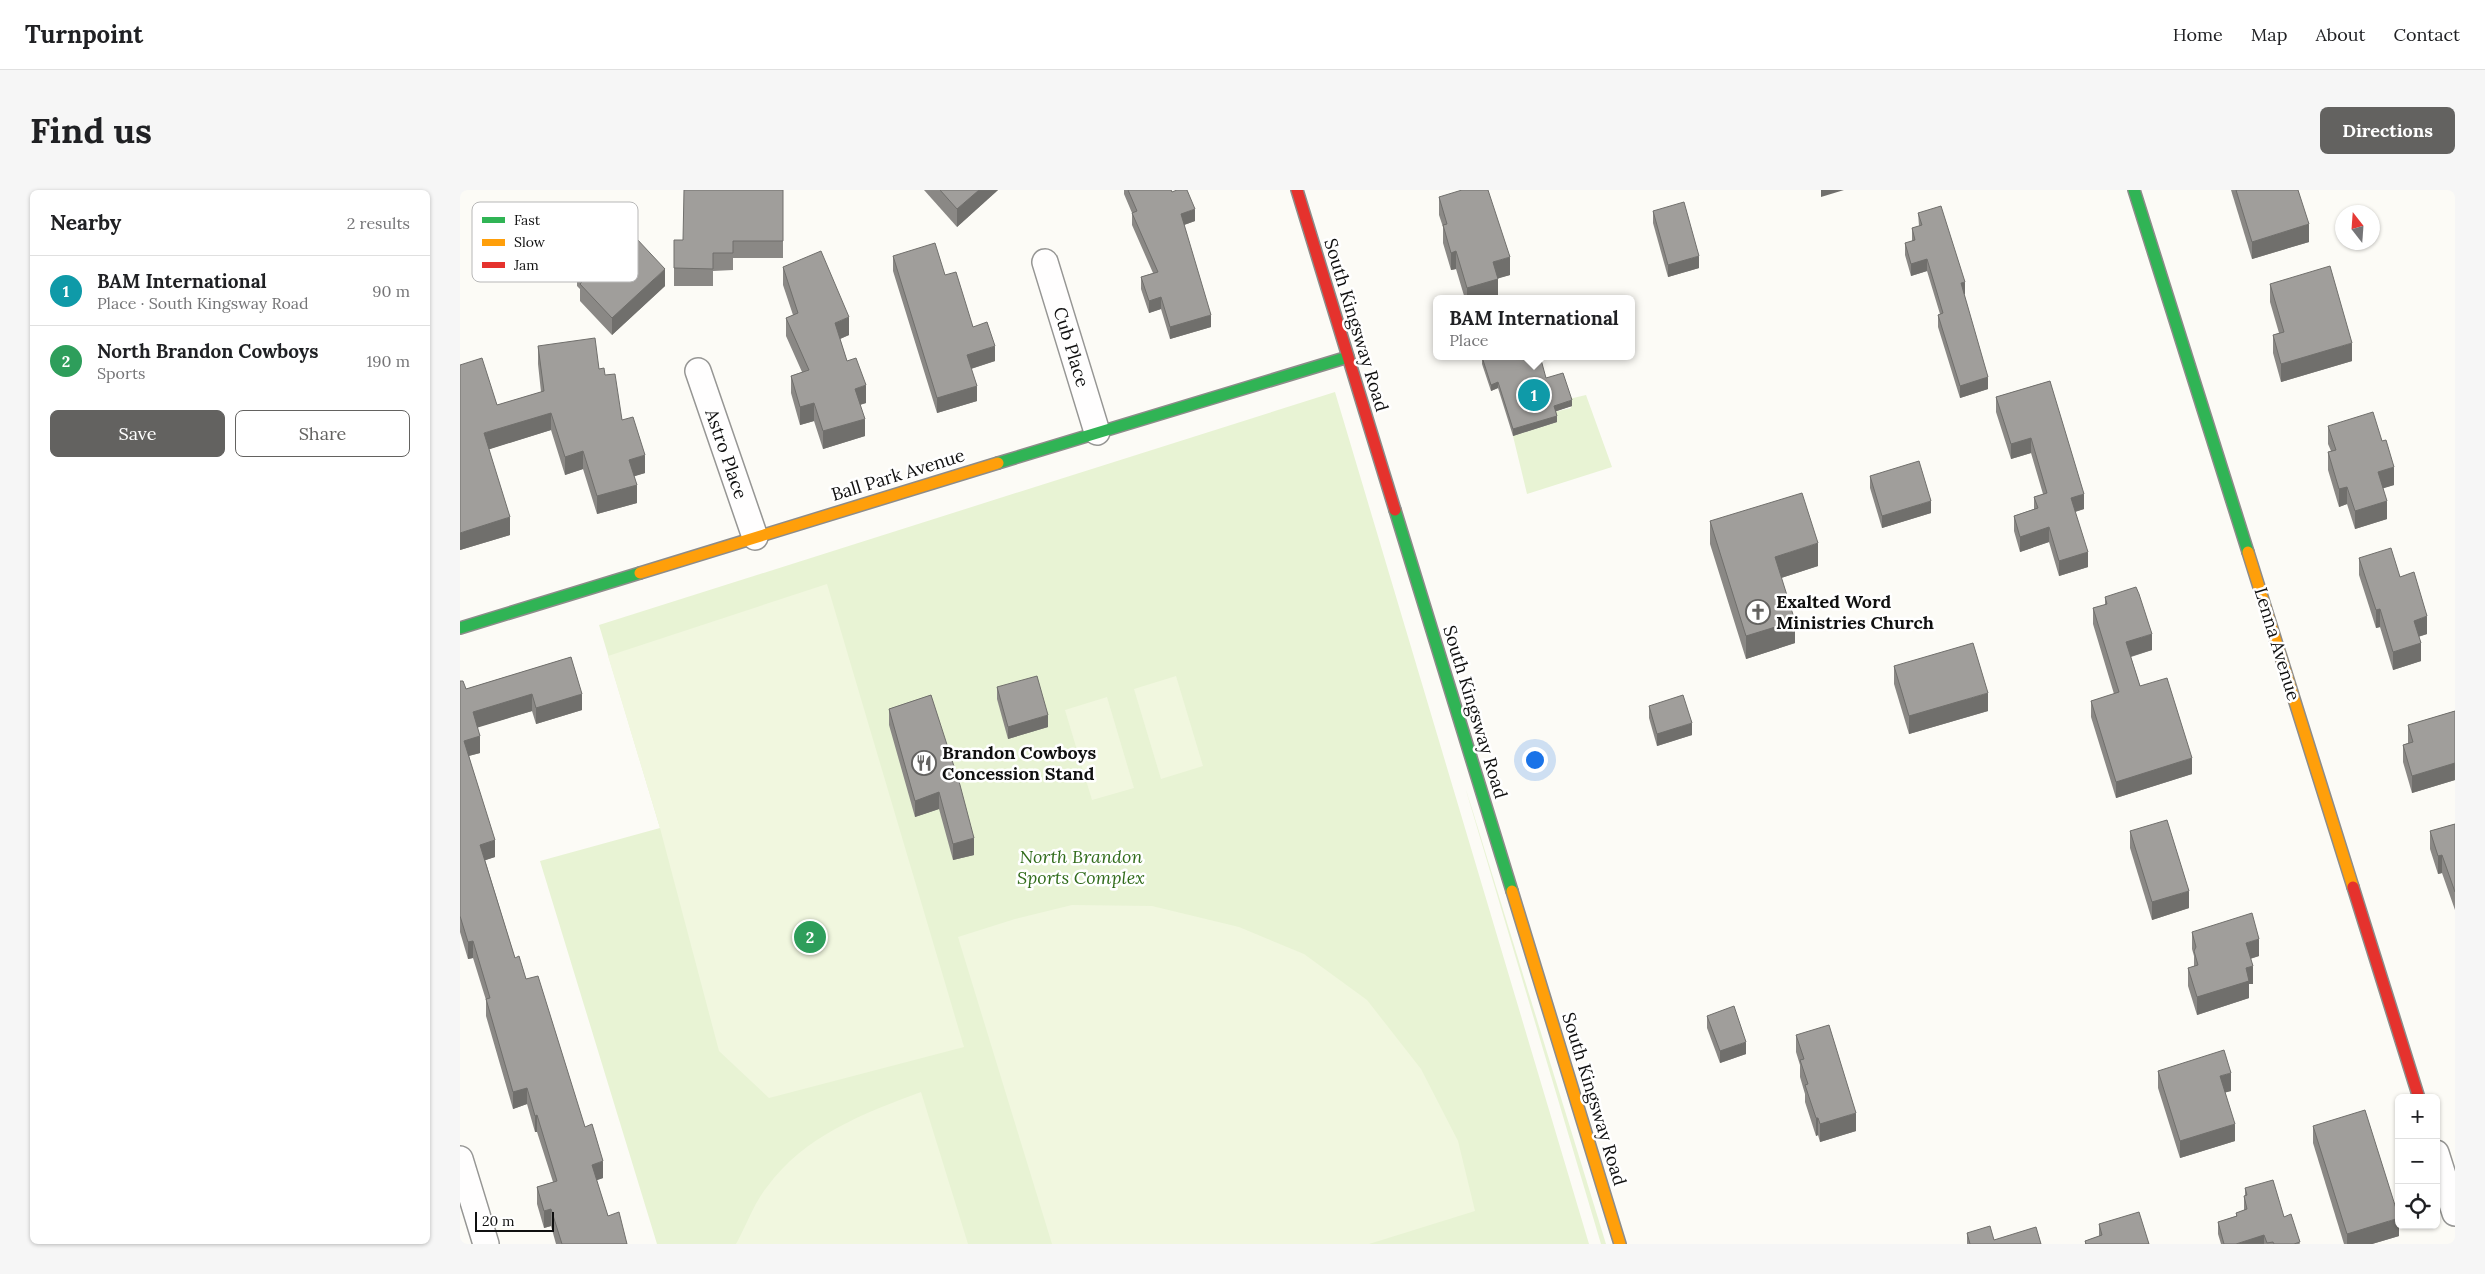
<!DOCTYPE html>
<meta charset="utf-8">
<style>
body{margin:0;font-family:Lora,serif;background:#f6f6f6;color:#202124}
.controls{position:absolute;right:15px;bottom:15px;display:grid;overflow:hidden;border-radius:8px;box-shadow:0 1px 4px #0004}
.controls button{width:45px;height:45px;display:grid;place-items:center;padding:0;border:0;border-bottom:1px solid #e0e0e0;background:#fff;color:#202124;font:25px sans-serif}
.compass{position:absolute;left:1875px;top:15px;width:45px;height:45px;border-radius:50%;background:#fff;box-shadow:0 1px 4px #0004;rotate:343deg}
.scale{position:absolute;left:15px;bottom:12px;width:79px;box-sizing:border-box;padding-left:5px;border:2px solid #101010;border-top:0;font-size:14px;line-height:18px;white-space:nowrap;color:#101010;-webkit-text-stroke:4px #fff;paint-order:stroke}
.you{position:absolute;left:1074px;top:569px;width:18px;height:18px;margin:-12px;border:4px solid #fff;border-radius:50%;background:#1a73e8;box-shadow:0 0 0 8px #1a73e833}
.badge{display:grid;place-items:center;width:32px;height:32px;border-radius:50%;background:#636260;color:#fff;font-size:16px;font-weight:700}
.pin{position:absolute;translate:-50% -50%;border:2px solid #fff;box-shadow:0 1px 5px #0006}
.popup{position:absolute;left:973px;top:105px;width:202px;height:65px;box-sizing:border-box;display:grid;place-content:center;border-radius:8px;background:#fff;filter:drop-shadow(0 1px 4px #0005);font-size:16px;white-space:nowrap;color:#757577}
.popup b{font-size:19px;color:#202124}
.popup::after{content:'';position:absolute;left:50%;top:100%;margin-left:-10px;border:10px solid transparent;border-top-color:#fff}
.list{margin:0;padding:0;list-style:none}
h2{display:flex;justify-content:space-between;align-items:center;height:65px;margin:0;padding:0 20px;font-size:21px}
h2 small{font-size:16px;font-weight:400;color:#757577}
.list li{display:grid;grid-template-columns:32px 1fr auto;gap:15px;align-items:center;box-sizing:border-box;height:70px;padding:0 20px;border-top:1px solid #e0e0e0}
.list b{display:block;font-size:19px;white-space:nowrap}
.list p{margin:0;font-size:16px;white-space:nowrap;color:#757577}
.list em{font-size:16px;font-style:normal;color:#757577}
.actions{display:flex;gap:10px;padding:15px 20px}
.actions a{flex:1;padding:11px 0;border:1px solid #636260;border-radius:8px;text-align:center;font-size:18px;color:#636260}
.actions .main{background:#636260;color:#fff}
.icon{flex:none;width:28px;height:28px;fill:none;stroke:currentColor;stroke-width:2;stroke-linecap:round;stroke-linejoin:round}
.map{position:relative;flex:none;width:1995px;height:1054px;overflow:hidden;border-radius:8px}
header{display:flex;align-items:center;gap:30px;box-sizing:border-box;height:70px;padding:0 25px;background:#fff;border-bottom:1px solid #e0e0e0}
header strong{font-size:24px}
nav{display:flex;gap:28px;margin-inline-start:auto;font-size:18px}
.intro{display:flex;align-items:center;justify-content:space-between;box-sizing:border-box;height:120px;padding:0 30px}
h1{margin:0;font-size:35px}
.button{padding:12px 22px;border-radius:8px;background:#636260;color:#fff;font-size:18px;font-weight:700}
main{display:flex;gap:30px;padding:0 30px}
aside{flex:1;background:#fff;border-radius:8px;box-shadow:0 1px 4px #0004}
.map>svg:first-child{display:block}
.green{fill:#e8f3d4}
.pitch{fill:#f1f7df}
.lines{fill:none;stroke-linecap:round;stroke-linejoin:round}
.street-casing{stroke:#969694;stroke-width:28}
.fast-casing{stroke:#8d8c8a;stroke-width:14}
.slow-casing{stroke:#8d8c8a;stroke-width:14}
.jam-casing{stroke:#8d8c8a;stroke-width:14}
.street{stroke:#fffefe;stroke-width:25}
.fast{stroke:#30b455;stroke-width:11}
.slow{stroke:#ff9f0a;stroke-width:11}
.jam{stroke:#e5322d;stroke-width:11}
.wall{fill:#8a8885}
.shaded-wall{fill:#706f6c}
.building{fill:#a09e9b;stroke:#706f6c}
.labels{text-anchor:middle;stroke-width:5;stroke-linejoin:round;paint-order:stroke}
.street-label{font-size:18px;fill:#101010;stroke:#fff}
.poi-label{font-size:18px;font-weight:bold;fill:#101010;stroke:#fff;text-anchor:start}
.park-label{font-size:18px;font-style:italic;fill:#316c1b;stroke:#fff}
.key{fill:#fff;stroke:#b7b7b7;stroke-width:1}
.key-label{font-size:14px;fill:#101010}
</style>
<header>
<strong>Turnpoint</strong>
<nav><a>Home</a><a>Map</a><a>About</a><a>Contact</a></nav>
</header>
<div class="intro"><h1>Find us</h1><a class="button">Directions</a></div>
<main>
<aside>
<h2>Nearby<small>2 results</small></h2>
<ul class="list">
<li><span class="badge" style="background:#0f9aa8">1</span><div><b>BAM International</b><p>Place · South Kingsway Road</p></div><em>90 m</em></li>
<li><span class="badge" style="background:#2e9e5b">2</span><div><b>North Brandon Cowboys</b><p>Sports</p></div><em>190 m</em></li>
</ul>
<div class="actions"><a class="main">Save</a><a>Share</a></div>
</aside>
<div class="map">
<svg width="1995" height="1054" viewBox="0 0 1995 1054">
<rect width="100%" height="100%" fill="#fcfbf6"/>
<!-- green -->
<g class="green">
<path d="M875,202L1129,1054H197L80,671L200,638L139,435Z"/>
<path d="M1126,205L1152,277L1067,304L1053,246L1097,232L1094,222L1111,218L1109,209Z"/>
<path d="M1005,597L1013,622L1146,1054H1141Z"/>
</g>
<!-- pitch -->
<g class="pitch">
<path d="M367,394L504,857L309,908L259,861L200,638L148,466Z"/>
<path d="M716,486L743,576L701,589L674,499Z"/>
<path d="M647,507L674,598L632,610L605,520Z"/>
<path d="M612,715L692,716L779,737L844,764L907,810L961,879L998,951L1015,1021L909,1054H592L498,747L555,729Z"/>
<path d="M461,902L508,1054H276C286,1036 294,1013 307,997C344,946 404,923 461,902Z"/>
</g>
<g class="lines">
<defs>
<g id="street">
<path d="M585,72L637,242"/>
<path d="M238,181L295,347"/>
<path d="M1976,963L1995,1023"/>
<path d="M0,969L26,1054"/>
</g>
<g id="fast">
<path d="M1674,0L1788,362"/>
<path d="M538,273L888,167"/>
<path d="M935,320L1052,701"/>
<path d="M0,438L180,383"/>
</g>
<g id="slow">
<path d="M1788,362L1893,697"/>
<path d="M180,383L538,273"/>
<path d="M1052,701L1160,1054"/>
</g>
<g id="jam">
<path d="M837,0L935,320"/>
<path d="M1893,697L1959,908"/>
</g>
</defs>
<!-- street casing -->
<use href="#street" class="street-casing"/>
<!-- fast casing -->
<use href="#fast" class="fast-casing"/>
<!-- slow casing -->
<use href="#slow" class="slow-casing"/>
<!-- jam casing -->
<use href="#jam" class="jam-casing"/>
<!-- street -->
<use href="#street" class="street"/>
<!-- fast -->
<use href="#fast" class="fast"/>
<!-- slow -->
<use href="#slow" class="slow"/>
<!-- jam -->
<use href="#jam" class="jam"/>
</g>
<!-- wall -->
<g class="wall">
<path d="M323,0V68H273V80L253,81V96H214V50H223Z"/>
<path d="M464,0H538L497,37Z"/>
<path d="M664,0H711L735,31L724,35L751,137L710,149L701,119L689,123L681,99V87L693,83L672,35V23L664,4Z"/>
<path d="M1771,0H1838L1849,52L1792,69Z"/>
<path d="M979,7L1050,85L1038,88V106L1030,109H1005L996,79L991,80L983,53V37L979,25Z"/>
<path d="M1193,21L1239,78L1208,87L1193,33Z"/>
<path d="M1458,23L1505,104H1504L1528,199L1500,208L1478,137V125L1480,124L1467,81L1451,86L1445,65V53L1452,51V38L1459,36Z"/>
<path d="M140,52L205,96L152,145L120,111V99L117,96V78L140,56Z"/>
<path d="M433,66L485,85L513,137L535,171L511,179L517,211L477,223L433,81Z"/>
<path d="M323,77L389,145L380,149L387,171L406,213L400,215L405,246L363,259L354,231L340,235L331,203V186L342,182L326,146V128L333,125L323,95Z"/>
<path d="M1810,94L1892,171L1821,192L1813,163V145L1819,143L1810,112Z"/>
<path d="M78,156L139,179L145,185L162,230L185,283L174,286L177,313L137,324L123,279L105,285L91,240L29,259L50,345L0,360L37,215L81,202L78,174Z"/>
<path d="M1022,167L1086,188L1112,216L1096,221L1097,232L1053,246L1038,198L1031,201L1022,174Z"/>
<path d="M1590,191L1624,319L1615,322L1628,377L1599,386L1589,352L1560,362L1554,341V326L1574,319V307L1583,304L1571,263L1551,269L1536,222V207Z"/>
<path d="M1868,236L1922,251L1934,295L1923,298L1927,329L1895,339L1887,314L1879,317L1868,280V262L1871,261L1868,254Z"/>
<path d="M1410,286L1471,323L1422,338L1410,298Z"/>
<path d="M1250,331L1358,376L1321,388L1335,453L1286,469L1250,354Z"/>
<path d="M1899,368L1940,387L1967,444L1958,447L1961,471L1933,480L1920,437L1916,438L1899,385Z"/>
<path d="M1645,407L1692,460L1671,467L1680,496L1732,584L1656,608L1631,527V511L1654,504L1633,434V418L1645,415Z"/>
<path d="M111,467L122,520L76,534L72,521L17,537L20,563L9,566L35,667L25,670L55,768L66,789L125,937L143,988L136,990L148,1026L167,1054H96L91,1036L84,1038L77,1014V997L93,992L77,942H75L67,914L53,919L26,826V810L13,768L8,769L0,742V491L6,499Z"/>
<path d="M1434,476L1528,521L1449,544L1434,494Z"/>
<path d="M537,497L588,537L548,549L537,509Z"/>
<path d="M471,505L514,665L493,670L479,619L455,627L429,535V519Z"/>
<path d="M1189,516L1232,545L1197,556L1189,528Z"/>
<path d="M1995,521V590L1952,603L1943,572V555L1948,553V535Z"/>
<path d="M1995,634V720L1982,683L1978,684L1970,659V641Z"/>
<path d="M1670,641L1729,718L1692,730L1670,658Z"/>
<path d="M1732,742L1799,766L1790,769L1793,794H1789V808L1737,825L1728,796V778L1734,776V766L1732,759Z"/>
<path d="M1247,826L1286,864L1260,873L1247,838Z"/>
<path d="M1336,845L1396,941L1360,952L1358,945L1356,946L1345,912V904L1340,887V875L1336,862Z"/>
<path d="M1698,881L1771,901L1765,902L1775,951L1720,968L1698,898Z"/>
<path d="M1853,936L1939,1046L1912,1054H1884L1853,953Z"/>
<path d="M1785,998L1824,1027L1840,1054H1761L1758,1044V1032L1776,1026V1023L1784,1020V1006H1785Z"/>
<path d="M1639,1034L1689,1054H1625V1051L1639,1046Z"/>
<path d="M1507,1043L1534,1050L1581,1054H1507Z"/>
</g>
<!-- shaded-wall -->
<g class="shaded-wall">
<path d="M519,0H538L497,37V19Z"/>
<path d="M1361,0H1384L1361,7Z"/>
<path d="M735,19V31L721,36V24Z"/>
<path d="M1849,34V52L1792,69V52Z"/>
<path d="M996,61V79L991,80V63Z"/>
<path d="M1239,66V78L1208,87V75Z"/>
<path d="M1050,67V85L1033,90V72Z"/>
<path d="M1467,69V81L1451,86V74Z"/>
<path d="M205,79V96L152,145V128Z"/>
<path d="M1038,89V106L1030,109H1007V98Z"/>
<path d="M1505,92V104L1501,105V93Z"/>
<path d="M701,107V119L689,123V111Z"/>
<path d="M751,125V137L710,149V137Z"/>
<path d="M389,127V145L375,151V133Z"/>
<path d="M1892,153V171L1821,192V174Z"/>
<path d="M535,156V171L507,180V165Z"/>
<path d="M1528,187V199L1500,208V196Z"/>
<path d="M1038,192V198L1031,201V195Z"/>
<path d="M406,195V213L395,216V199Z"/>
<path d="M517,196V211L477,223V208Z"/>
<path d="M1112,210V216L1094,222V216Z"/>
<path d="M354,213V231L340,235V217Z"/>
<path d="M91,223V240L24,261V243Z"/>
<path d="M1097,226V232L1053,246V239Z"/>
<path d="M405,229V246L363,259V241Z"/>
<path d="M1571,248V263L1551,269V254Z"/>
<path d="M123,261V279L105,285V267Z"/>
<path d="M185,265V283L169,288V270Z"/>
<path d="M1934,277V295L1918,300V282Z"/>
<path d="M177,295V313L137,324V306Z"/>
<path d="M1887,297V314L1879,317V299Z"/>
<path d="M1624,304V319L1611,323V308Z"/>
<path d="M1471,311V323L1422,338V326Z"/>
<path d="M1927,311V329L1895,339V321Z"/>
<path d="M50,327V345L0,360V343Z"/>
<path d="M1589,337V352L1560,362V347Z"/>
<path d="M1358,353V376L1315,390V367Z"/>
<path d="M1628,362V377L1599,386V371Z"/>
<path d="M1920,419V437L1916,438V420Z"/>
<path d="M1967,426V444L1954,448V431Z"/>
<path d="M1335,431V453L1286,469V446Z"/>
<path d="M1692,444V460L1666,468V452Z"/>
<path d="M1961,453V471L1933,480V462Z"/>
<path d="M1528,503V521L1449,544V526Z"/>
<path d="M72,504V521L13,539V522Z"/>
<path d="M122,504V520L76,534V518Z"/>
<path d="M588,525V537L548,549V537Z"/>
<path d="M1232,533V545L1197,556V544Z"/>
<path d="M20,546V563L4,567V551Z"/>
<path d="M1732,568V584L1656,608V592Z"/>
<path d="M1995,573V590L1952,603V586Z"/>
<path d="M479,602V619L455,627V611Z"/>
<path d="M514,648V665L493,670V654Z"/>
<path d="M35,650V667L20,672V655Z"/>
<path d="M1982,665V683L1978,684V666Z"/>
<path d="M1729,701V718L1692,730V712Z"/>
<path d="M1799,749V766L1786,770V753Z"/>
<path d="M13,751V768L8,769V752Z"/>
<path d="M1793,776V794H1789V808L1737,825V807L1786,778Z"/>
<path d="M1286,852V864L1260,873V861Z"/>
<path d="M1771,883V901L1760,904V886Z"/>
<path d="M67,898V914L53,919V902Z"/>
<path d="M1396,923V941L1360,952V934Z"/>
<path d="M77,925V942H75V926Z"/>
<path d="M1356,928H1358V945L1356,946Z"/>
<path d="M1775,934V951L1720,968V951Z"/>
<path d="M143,971V988L132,992V975Z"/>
<path d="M91,1019V1036L84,1038V1021Z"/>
<path d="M1939,1028V1046L1912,1054H1887V1044Z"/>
<path d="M1804,1045V1054H1776Z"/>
</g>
<!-- building -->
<g class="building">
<path d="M224,0H323V51H273V63H253V79L214,78V50H223Z"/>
<path d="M480,0H519L497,19Z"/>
<path d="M668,0H711L712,2L717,0H727L735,19L721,24L751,125L710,137L701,107L689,111L681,87L698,82L672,23L677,21Z"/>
<path d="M1002,0H1028L1050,67L1033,72L1038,89L1007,98L996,61L991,63L983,35L987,34L979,7Z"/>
<path d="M1776,0H1838L1849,34L1792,52Z"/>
<path d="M1224,12L1239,66L1208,75L1193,21Z"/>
<path d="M1481,16L1505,92L1501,93L1528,187L1500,196L1478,125L1483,123L1467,69L1451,74L1445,53L1455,50L1452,38L1462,35L1458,23Z"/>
<path d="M161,32L205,79L152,128L120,94L126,88L117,78L143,54L140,52Z"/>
<path d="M475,53L485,85L496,82L513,137L527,132L535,156L507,165L517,196L477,208L433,66Z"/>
<path d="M361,61L389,127L375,133L387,171L396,168L406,195L395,199L405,229L363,241L354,213L340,217L331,186L349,180L326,128L338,123L323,77Z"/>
<path d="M1870,76L1892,153L1821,174L1813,145L1824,142L1810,94Z"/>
<path d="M135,148L139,179L144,178L145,185L155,184L162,230L173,227L185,265L169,270L177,295L137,306L123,261L105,267L91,223L24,243L50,327L0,343V175L22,168L37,215L84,201L78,156Z"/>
<path d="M1026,166H1080L1086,188L1103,183L1112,210L1094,216L1097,226L1053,239L1038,192L1031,195L1022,167Z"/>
<path d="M1590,191L1624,304L1611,308L1628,362L1599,371L1589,337L1560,347L1554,326L1578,318L1574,307L1587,303L1571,248L1551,254L1536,207Z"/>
<path d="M1913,222L1922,251L1926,250L1934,277L1918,282L1927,311L1895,321L1887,297L1879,299L1868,262L1876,260L1868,236Z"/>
<path d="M1459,271L1471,311L1422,326L1410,286Z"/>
<path d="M1342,303L1358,353L1315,367L1335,431L1286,446L1250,331Z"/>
<path d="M1931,358L1940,387L1954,382L1967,426L1954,431L1961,453L1933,462L1920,419L1916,420L1899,368Z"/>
<path d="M1676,397L1679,404L1692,444L1666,452L1680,496L1707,488L1732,568L1656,592L1631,511L1659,502L1633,418L1647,414L1645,407Z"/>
<path d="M1513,453L1528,503L1449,526L1434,476Z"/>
<path d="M111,467L122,504L76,518L72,504L13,522L20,546L4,551L35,650L20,655L55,768L59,766L66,789L78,786L125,937L132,934L143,971L132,975L148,1026L159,1022L167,1054H102L91,1019L84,1021L77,997L97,991L77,925L75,926L67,898L53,902L26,809L30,808L13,751L8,752L0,726V491H3L6,499Z"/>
<path d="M577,486L588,525L548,537L537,497Z"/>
<path d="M471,505L500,595L514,648L493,654L479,602L455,611L429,519Z"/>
<path d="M1223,505L1232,533L1197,544L1189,516Z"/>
<path d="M1995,521V573L1952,586L1943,555L1953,552L1948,535Z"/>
<path d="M1707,630L1729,701L1692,712L1670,641Z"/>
<path d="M1995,634V702L1982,665L1978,666L1970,641Z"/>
<path d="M1792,723L1799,749L1786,753L1793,776L1786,778L1789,791L1737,807L1728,778L1738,775L1734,761L1736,757L1732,742Z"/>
<path d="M1274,816L1286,852L1260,861L1247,826Z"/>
<path d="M1369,835L1396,923L1360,934L1358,928H1356L1345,895L1348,894L1340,870L1344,869L1336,845Z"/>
<path d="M1764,860L1771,883L1760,886L1775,934L1720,951L1698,881Z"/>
<path d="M1905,920L1939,1028L1887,1044L1853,936Z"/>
<path d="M1813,990L1824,1027L1831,1024L1840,1052L1834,1054H1814L1813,1052L1807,1053L1804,1045L1776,1054H1764L1758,1032L1777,1026L1776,1023L1787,1019L1784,1006L1787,1005L1785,998Z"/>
<path d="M1679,1022L1689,1054H1626L1625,1051L1642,1045L1639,1034Z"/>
<path d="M1530,1036L1534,1050L1576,1037L1581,1054H1510L1507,1043Z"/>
</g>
<!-- icons -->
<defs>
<symbol id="church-ring" viewBox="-11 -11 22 22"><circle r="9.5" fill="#fff" stroke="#636260" stroke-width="1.5"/><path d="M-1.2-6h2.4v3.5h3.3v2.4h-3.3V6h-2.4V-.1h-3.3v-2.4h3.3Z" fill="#636260"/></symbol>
<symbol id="restaurant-ring" viewBox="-11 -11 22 22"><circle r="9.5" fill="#fff" stroke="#636260" stroke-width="1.5"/><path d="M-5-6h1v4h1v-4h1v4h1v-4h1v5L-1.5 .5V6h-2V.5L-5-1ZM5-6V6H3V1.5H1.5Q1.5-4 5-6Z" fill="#636260"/></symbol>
</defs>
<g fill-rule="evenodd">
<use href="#church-ring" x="1284" y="408" width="28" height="28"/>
<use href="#restaurant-ring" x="450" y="559" width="28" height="28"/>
</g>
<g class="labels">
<!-- street labels -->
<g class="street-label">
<text transform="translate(896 135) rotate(73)" y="6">South Kingsway Road</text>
<text transform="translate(611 157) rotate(73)" y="6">Cub Place</text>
<text transform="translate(266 264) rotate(71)" y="6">Astro Place</text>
<text transform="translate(438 285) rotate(-17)" y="6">Ball Park Avenue</text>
<text transform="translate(1817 454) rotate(73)" y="6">Lenna Avenue</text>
<text transform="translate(1015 522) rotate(73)" y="6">South Kingsway Road</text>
<text transform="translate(1134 909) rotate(73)" y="6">South Kingsway Road</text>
</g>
<!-- poi labels -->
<g class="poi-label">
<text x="1316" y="418">Exalted Word<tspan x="1316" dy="21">Ministries Church</tspan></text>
<text x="482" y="569">Brandon Cowboys<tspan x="482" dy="21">Concession Stand</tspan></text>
</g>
<!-- park labels -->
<g class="park-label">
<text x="621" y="673">North Brandon<tspan x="621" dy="21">Sports Complex</tspan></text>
</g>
</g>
<!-- legend -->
<rect x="12" y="12" width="166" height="80" rx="8" class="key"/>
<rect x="22" y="27" width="23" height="6" fill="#30b455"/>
<rect x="22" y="49" width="23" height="7" fill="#ff9f0a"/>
<rect x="22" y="72" width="23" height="6" fill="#e5322d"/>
<g class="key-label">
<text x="54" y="35">Fast</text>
<text x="54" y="57">Slow</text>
<text x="54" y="80">Jam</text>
</g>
</svg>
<div class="controls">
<button>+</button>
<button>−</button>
<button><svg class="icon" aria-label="locate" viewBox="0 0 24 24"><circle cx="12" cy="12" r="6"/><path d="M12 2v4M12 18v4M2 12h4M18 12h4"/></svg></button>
</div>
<svg class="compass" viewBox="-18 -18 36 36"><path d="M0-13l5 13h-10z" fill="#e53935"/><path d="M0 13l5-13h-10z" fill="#757577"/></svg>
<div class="scale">20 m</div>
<div class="you"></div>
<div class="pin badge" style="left:1074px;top:205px;background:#0f9aa8">1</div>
<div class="popup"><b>BAM International</b>Place</div>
<div class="pin badge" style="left:350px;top:747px;background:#2e9e5b">2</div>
</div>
</main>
